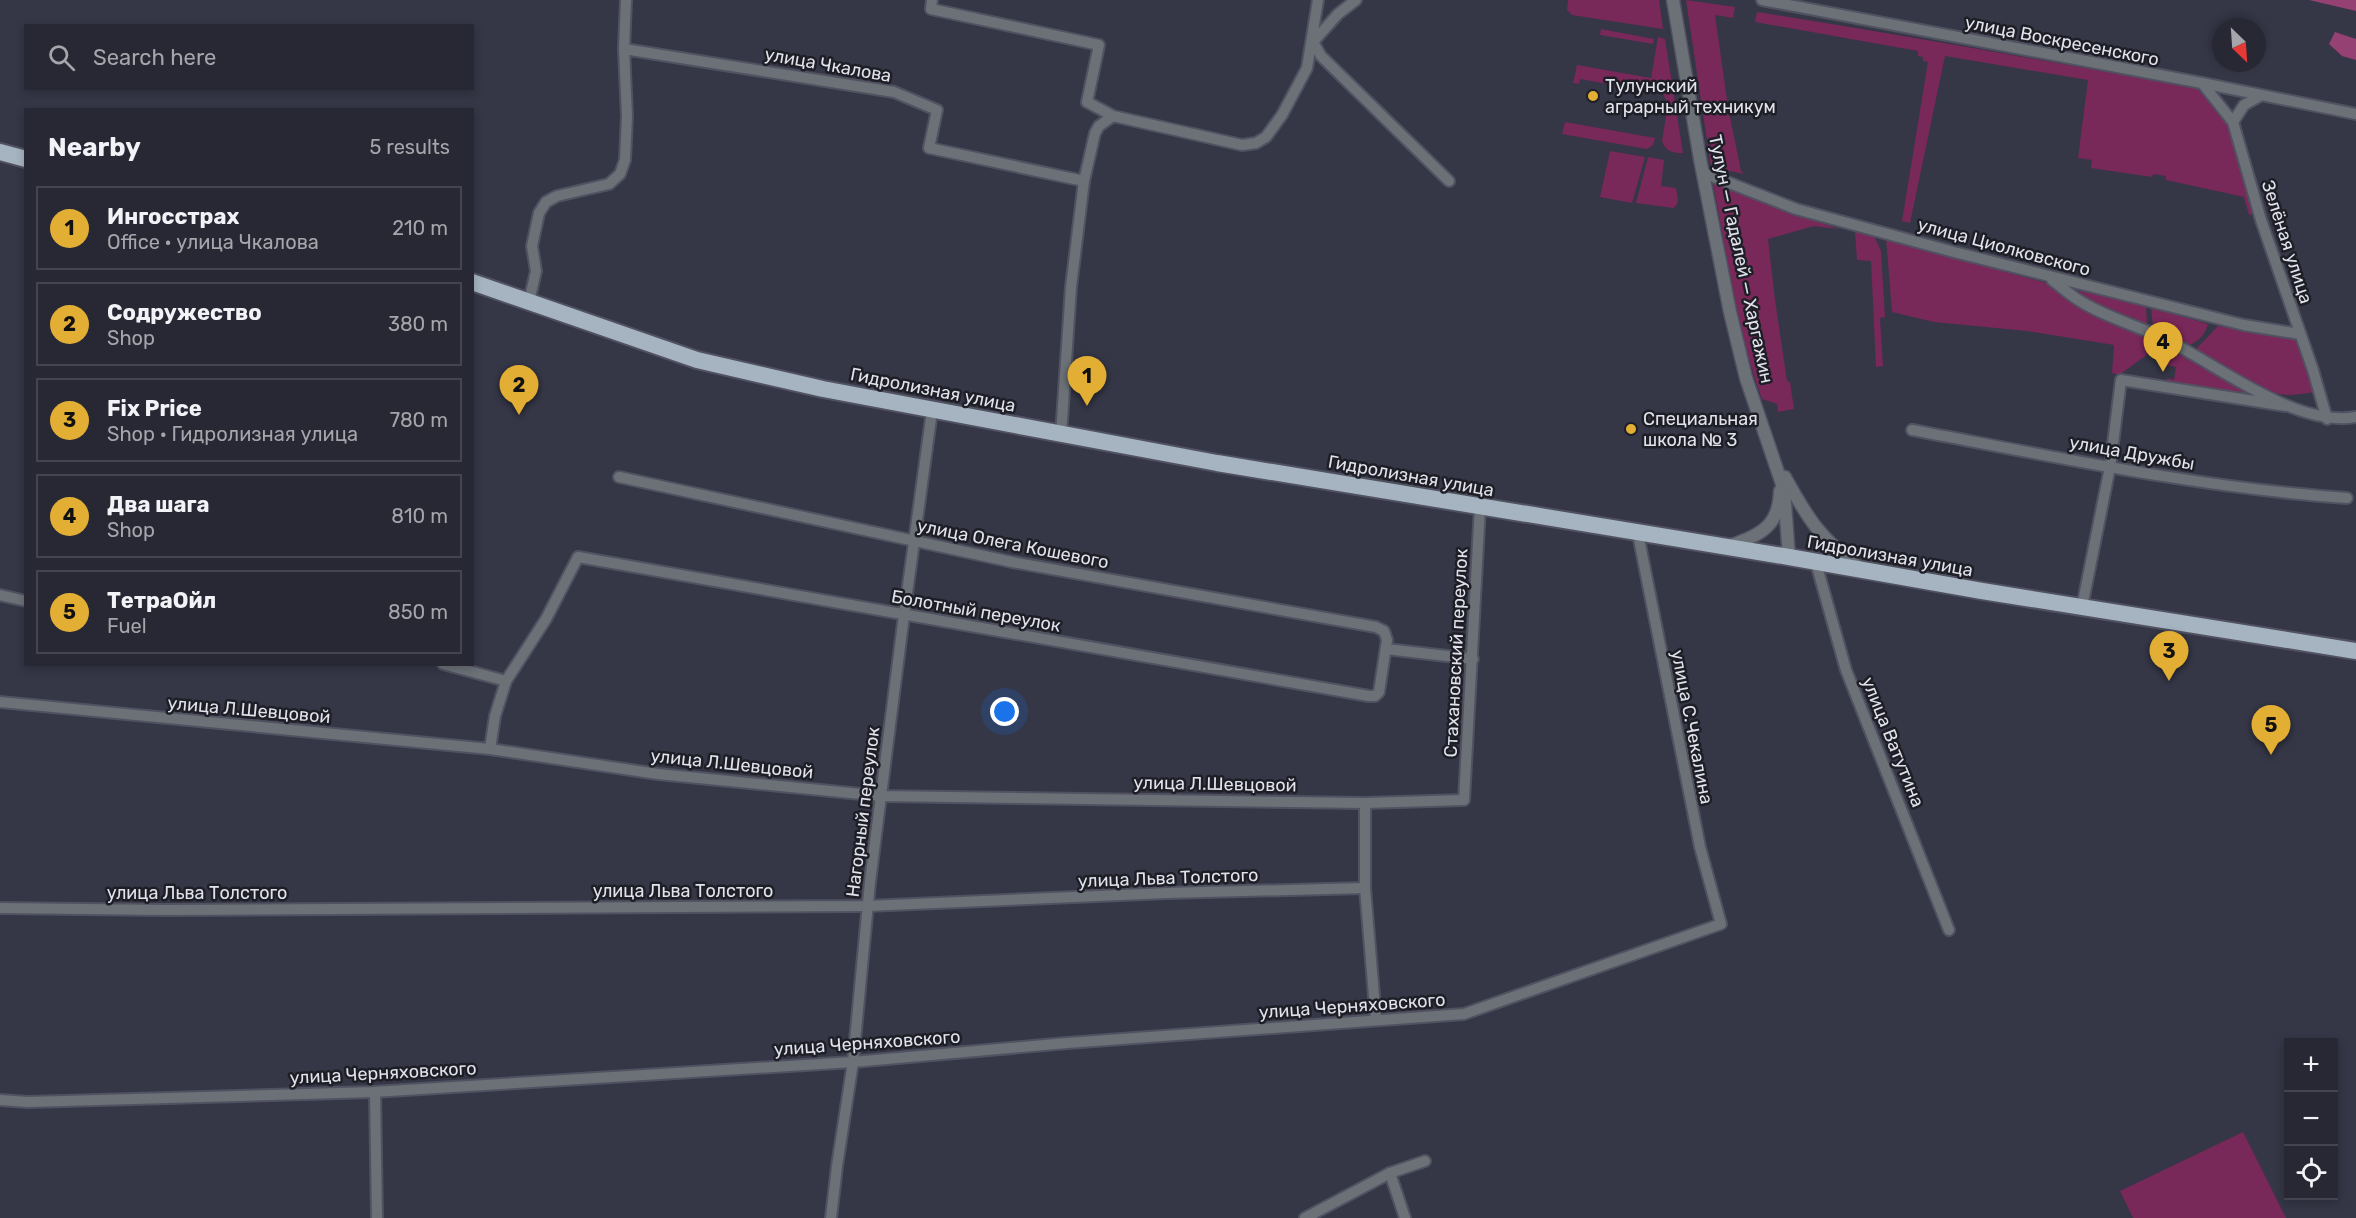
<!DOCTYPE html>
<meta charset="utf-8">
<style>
body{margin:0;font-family:Rubik,sans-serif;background:#343440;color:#f1f3f6}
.controls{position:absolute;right:18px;bottom:18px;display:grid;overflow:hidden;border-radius:0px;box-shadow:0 3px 9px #0003}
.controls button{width:54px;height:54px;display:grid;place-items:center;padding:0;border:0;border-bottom:2px solid #44444f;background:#282834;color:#f1f3f6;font:30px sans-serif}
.compass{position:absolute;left:2212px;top:18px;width:54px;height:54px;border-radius:50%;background:#282834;box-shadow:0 3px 9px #0003;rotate:155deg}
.you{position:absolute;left:1005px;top:712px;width:21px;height:21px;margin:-15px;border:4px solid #fff;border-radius:50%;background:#1a73e8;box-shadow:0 0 0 9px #1a73e833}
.badge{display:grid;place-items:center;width:39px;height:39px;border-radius:50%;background:#e2af34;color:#111;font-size:20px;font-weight:700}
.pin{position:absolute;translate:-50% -50px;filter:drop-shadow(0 2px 3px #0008)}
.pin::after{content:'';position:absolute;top:32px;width:21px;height:18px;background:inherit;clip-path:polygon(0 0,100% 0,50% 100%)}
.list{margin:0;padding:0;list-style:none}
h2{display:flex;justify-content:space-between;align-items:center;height:78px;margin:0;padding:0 24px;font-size:26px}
h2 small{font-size:20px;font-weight:400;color:#a5a6ac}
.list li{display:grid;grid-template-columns:39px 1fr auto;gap:18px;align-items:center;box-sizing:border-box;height:84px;margin:0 12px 12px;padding:0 12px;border:2px solid #44444f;border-radius:0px}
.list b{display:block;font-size:22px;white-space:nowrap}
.list p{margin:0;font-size:20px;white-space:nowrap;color:#a5a6ac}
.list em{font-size:20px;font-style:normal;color:#a5a6ac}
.icon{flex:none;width:33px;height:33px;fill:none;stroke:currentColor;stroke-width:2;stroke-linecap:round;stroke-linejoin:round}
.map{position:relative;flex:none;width:2356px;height:1218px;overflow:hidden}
.search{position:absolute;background:#282834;box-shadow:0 3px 9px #0003;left:24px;top:24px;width:450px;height:66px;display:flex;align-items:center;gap:15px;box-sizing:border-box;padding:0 21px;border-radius:0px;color:#a5a6ac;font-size:22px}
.panel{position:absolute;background:#282834;box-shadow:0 3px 9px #0003;left:24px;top:108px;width:450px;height:558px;border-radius:0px}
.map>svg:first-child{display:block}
.green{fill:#79285a}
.forest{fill:#964174}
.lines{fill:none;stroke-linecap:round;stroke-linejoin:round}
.minor-casing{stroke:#515261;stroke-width:14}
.tertiary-casing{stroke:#515261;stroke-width:15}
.trunk-casing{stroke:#515261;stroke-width:20}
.minor{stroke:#6b7177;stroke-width:10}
.tertiary{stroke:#6b7177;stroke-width:12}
.trunk{stroke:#a6b4c2;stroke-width:16}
.poi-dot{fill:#e2af34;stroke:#1e1f26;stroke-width:2}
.labels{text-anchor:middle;stroke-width:5;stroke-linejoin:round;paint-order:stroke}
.street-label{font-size:18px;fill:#e1e2ec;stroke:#1e1f26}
.poi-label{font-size:18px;fill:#e1e2ec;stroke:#1e1f26;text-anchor:start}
</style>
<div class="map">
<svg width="2356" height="1218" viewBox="0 0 2356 1218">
<rect width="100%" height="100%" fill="#353646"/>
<!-- green -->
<g class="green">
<path d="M1568,0H1659L1663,29L1572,15L1567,10Z"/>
<path d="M1686,0L1735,7L1733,18L1715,15L1728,107L1741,171L1744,174L1711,167Z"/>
<path d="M1757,12C1904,35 2050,62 2197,88L2229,125L2255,214L2249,215L2244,197L2166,180V176L2153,174L2152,177L2091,168L2092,160L2078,158L2088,80L1945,56L1910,223L1902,221L1928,62L1923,61V57L1918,56V51L1755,22Z"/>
<path d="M1601,29L1654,39L1653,44L1600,35Z"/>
<path d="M1658,37L1665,39L1683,153C1673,153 1666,152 1662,141L1668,104L1663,94L1580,79L1579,84L1573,83L1577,65L1651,78Z"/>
<path d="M1565,122L1655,138L1653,145L1647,149L1562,134Z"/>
<path d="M1610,151L1645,157L1632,203L1600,197Z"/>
<path d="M1648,157L1664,160L1661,186L1676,188C1677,195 1681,204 1673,208L1636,203Z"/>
<path d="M1713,183L1838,229L1814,226L1768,239L1775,300L1787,381L1790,382L1794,409L1778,412L1777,404L1762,399C1737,330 1727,255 1713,183Z"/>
<path d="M1855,232L1874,236L1881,251L1885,317L1880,318L1883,366L1876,367L1871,261L1857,260Z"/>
<path d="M1886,238L2053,285L2156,340L2152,351L2119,375L2112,373L2114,345L2027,331L1934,322L1892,312Z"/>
<path d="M2077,289L2146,307L2147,324L2088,301Z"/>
<path d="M2151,307L2208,324C2205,335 2199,341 2189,345L2153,327Z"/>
<path d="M2218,326L2298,339L2315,392C2306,393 2296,395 2287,395C2256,393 2221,365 2196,349Z"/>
<path d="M2168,346L2257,396L2166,385L2167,378L2174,380L2176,367L2158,363L2163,348Z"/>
<path d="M2243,1132L2286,1218H2133L2120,1191Z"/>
</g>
<!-- forest -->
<g class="forest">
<path d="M2309,0H2356V11Z"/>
<path d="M2335,32L2356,39V60L2342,56L2329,44Z"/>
</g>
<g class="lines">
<defs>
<g id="minor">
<path d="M932,0L931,9L1099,45L1087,102L1113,116L1242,145L1256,143L1266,137L1282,115L1307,68L1318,0"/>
<path d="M1762,0L2202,83L2356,114"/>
<path d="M1313,42L1321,56L1449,181"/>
<path d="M1313,42L1338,14L1356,0"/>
<path d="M624,49L894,92L937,110L929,148L1084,181"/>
<path d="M2202,83L2233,122L2261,220L2313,370L2327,419"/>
<path d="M2233,122L2244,105L2260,96"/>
<path d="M1704,173L1796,209L1954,252L2244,325L2300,334"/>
<path d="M2052,280C2060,286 2068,293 2077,299C2100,315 2138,326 2165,339C2218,365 2296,428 2356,417"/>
<path d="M529,302L536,271L532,246L539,213L546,202L557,196L609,184L620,174L625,160L627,116L624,49L626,0"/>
<path d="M1912,430C2056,457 2201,488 2347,498"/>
<path d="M1061,435L1071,287L1084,181L1095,133L1099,126L1113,116"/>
<path d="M1816,563L1846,670L1949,930"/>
<path d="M0,595L26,601"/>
<path d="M2082,607L2110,467L2121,380L2286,406"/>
<path d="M1386,649L1473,659"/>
<path d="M443,664L506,681"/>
<path d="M0,702L490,749L658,774L881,796L1365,803L1464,800L1480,507"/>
<path d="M490,749L495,716L506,681L546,619L578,557L1369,696H1375L1379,692L1387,640L1384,631L1376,627L1012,562L619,477"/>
<path d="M1365,803V888L1376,1020"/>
<path d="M0,908L166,910L867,906L1167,893L1365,888"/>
<path d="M375,1092L377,1218"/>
<path d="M0,1100L28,1102L373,1092L853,1062L1067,1043L1464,1014L1721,924L1700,847L1638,534"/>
<path d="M1390,1173L1405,1218"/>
<path d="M831,1218L837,1166L853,1062L870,882L904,615L932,411"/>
<path d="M1305,1218L1390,1173L1425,1161"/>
</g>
<g id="tertiary">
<path d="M1673,0L1700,159L1730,312L1746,378L1784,490L1789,557"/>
<path d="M1785,477C1809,521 1821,539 1861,569"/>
<path d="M1727,547C1758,535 1779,529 1780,491"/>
</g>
<g id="trunk">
<path d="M0,152L26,159"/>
<path d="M472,282L697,360L823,389L1217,463L1789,557L1982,591L2356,651"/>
</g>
</defs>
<!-- minor casing -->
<use href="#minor" class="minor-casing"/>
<!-- tertiary casing -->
<use href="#tertiary" class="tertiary-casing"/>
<!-- trunk casing -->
<use href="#trunk" class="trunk-casing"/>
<!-- minor -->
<use href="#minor" class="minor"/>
<!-- tertiary -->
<use href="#tertiary" class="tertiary"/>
<!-- trunk -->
<use href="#trunk" class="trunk"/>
</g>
<!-- markers -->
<g class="poi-dot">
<circle cx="1593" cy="96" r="6"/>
<circle cx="1631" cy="429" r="6"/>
</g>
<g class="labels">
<!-- street labels -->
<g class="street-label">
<text transform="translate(2062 41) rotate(11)" y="6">улица Воскресенского</text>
<text transform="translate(828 65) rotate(10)" y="6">улица Чкалова</text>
<text transform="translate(2287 242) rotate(72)" y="6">Зелёная улица</text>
<text transform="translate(2004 247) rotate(15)" y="6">улица Циолковского</text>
<text transform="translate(1741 259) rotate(78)" y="6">Тулун — Гадалей — Харгажин</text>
<text transform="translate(933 390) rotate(11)" y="6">Гидролизная улица</text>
<text transform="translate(2132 453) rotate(10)" y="6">улица Дружбы</text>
<text transform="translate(1411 476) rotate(10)" y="6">Гидролизная улица</text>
<text transform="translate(1013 544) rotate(11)" y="6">улица Олега Кошевого</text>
<text transform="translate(1890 556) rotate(10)" y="6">Гидролизная улица</text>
<text transform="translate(976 611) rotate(10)" y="6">Болотный переулок</text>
<text transform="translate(1456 653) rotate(-87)" y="6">Стахановский переулок</text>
<text transform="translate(249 710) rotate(5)" y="6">улица Л.Шевцовой</text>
<text transform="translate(1692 727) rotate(79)" y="6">улица С.Чекалина</text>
<text transform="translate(1893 742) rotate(68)" y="6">улица Ватутина</text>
<text transform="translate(732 764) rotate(6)" y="6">улица Л.Шевцовой</text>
<text transform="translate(1215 784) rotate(1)" y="6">улица Л.Шевцовой</text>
<text transform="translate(863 812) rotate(-83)" y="6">Нагорный переулок</text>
<text transform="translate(1168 878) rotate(-2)" y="6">улица Льва Толстого</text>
<text x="683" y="897">улица Льва Толстого</text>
<text x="197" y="899">улица Льва Толстого</text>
<text transform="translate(1352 1006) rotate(-4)" y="6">улица Черняховского</text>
<text transform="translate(867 1043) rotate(-4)" y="6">улица Черняховского</text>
<text transform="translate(383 1073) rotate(-3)" y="6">улица Черняховского</text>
</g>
<!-- poi labels -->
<g class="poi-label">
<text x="1605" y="92">Тулунский<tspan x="1605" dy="21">аграрный техникум</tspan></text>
<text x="1643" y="425">Специальная<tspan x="1643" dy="21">школа № 3</tspan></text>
</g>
</g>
</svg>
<div class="controls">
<button>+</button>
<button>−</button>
<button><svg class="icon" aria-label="locate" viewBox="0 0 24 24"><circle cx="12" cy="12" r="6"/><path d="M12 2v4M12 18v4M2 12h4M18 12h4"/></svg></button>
</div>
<svg class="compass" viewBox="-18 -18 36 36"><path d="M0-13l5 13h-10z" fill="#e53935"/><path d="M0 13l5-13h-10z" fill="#a5a6ac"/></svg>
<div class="you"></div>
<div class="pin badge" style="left:1087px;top:406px">1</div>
<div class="pin badge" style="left:519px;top:415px">2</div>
<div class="pin badge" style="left:2169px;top:681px">3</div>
<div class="pin badge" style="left:2163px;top:372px">4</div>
<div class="pin badge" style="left:2271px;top:755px">5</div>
<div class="search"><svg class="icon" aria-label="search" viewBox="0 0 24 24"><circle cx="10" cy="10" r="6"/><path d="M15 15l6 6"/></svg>Search here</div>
<section class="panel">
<h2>Nearby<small>5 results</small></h2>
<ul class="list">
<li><span class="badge">1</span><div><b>Ингосстрах</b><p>Office · улица Чкалова</p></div><em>210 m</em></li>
<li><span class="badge">2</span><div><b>Содружество</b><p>Shop</p></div><em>380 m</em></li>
<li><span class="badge">3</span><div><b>Fix Price</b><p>Shop · Гидролизная улица</p></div><em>780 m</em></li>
<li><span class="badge">4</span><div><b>Два шага</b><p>Shop</p></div><em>810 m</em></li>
<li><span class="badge">5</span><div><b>ТетраОйл</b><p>Fuel</p></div><em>850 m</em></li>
</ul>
</section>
</div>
